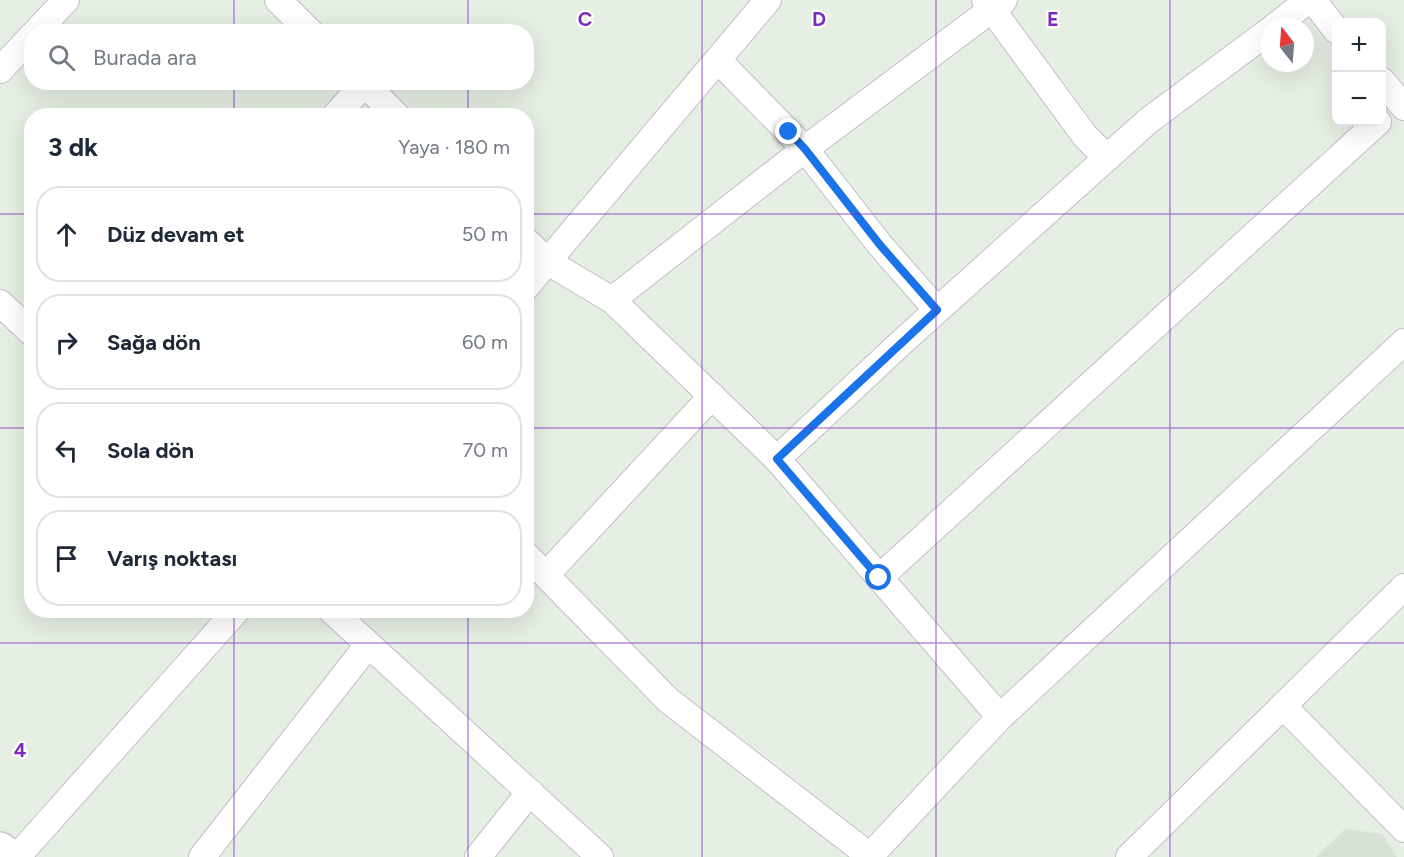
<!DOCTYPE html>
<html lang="tr">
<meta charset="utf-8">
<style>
body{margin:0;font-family:Figtree,sans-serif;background:#f2f2f3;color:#1f2937}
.controls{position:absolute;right:18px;top:18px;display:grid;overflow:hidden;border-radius:12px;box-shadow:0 6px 24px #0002}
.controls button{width:54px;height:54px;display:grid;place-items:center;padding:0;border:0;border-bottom:2px solid #e0e1e3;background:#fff;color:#1f2937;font:30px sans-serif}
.compass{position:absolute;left:1260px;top:18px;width:54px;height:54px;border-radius:50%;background:#fff;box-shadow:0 6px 24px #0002;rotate:343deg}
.stop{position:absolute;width:18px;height:18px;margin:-14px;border:4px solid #1a73e8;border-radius:50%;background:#fff}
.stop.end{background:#1a73e8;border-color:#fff;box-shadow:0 2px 6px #0008}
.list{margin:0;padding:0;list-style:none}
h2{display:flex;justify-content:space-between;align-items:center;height:78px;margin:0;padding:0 24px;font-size:26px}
h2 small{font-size:20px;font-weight:400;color:#747a83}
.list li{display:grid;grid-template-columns:39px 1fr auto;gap:18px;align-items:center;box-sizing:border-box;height:96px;margin:0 12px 12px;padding:0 12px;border:2px solid #e0e1e3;border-radius:24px}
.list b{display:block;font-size:22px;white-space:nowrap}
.list em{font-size:20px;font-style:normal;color:#747a83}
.icon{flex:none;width:33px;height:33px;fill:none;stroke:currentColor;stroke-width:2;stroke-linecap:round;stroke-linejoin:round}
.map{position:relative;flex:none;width:1404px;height:857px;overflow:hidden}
.search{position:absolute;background:#fff;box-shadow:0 6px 24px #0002;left:24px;top:24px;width:510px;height:66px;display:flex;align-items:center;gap:15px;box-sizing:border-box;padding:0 21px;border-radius:24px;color:#747a83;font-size:22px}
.panel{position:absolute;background:#fff;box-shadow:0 6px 24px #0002;left:24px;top:108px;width:510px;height:510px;border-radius:24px}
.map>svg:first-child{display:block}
.education{fill:#d7e1d5}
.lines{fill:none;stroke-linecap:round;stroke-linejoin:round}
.street-casing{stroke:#c4bec5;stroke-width:28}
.secondary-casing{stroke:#c7c0ca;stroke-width:36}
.street{stroke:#fff;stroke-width:26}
.secondary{stroke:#fff;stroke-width:33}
.route{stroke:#1a73e8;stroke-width:8}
.grid{fill:none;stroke:#7b2cbf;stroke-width:1.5;stroke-opacity:0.55}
.grid-label{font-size:20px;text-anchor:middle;font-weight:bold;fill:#7b2cbf;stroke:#fff;stroke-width:4.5;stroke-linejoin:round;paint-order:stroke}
</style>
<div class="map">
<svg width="1404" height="857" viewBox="0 0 1404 857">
<rect width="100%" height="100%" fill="#e6efe4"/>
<!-- education -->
<path class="education" d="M1345,829L1382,834L1397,857H1316Z"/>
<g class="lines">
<defs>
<g id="street">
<path d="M278,0L310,32"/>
<path d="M985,0L1085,136L1107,158"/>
<path d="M1313,0L1336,30"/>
<path d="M1274,27L1309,0"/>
<path d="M36,32L66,0"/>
<path d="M718,60L805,149L880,245L937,310"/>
<path d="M0,70L32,36"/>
<path d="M1382,81L1404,107"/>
<path d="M363,82L397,116"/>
<path d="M335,116L364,84"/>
<path d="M526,241L548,262L612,300L777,459L1000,717"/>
<path d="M526,287L768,0"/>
<path d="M612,300L805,149L1004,0"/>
<path d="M0,303L32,333"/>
<path d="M777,459L903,341L1148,121L1269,31"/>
<path d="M526,555L668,700L871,857"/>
<path d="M546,575L712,396"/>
<path d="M879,578L1378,122"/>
<path d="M331,610L600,857"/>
<path d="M1283,706L1404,829"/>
<path d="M870,856L1000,717L1404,342"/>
<path d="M17,857L237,610"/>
<path d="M202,857L368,645"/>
<path d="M478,857L530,792"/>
<path d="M1129,857L1404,587"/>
</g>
<path id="secondary" d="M0,849L11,857"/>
</defs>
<!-- street casing -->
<use href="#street" class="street-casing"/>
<!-- secondary casing -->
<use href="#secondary" class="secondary-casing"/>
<!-- street -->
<use href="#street" class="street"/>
<!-- secondary -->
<use href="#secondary" class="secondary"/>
</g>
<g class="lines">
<!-- route -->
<path class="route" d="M789,132L805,149L880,245L937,310L777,459L879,578"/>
</g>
<!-- grid -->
<path class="grid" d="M234,0V32M468,0V32M702,0V857M936,0V857M1170,0V857M234,82V116M468,82V116M0,214H32M526,214H1404M0,428H32M526,428H1404M234,610V857M468,610V857M0,643H1404"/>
<g class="grid-label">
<text x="585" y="26">C</text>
<text x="819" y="26">D</text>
<text x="1053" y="26">E</text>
<text x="20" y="757">4</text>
</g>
</svg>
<div class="controls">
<button>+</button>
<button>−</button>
</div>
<svg class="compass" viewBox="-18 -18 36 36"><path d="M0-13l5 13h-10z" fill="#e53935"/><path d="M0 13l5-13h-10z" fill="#747a83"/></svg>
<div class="stop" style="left:879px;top:578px"></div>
<div class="stop end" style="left:789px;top:132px"></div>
<div class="search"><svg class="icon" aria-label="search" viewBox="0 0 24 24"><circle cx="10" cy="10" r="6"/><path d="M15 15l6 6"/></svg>Burada ara</div>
<section class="panel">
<h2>3 dk<small>Yaya · 180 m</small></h2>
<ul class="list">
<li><svg class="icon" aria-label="ahead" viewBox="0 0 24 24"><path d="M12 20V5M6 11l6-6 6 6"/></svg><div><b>Düz devam et</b></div><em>50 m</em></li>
<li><svg class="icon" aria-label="right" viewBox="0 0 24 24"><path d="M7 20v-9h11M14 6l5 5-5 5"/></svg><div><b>Sağa dön</b></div><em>60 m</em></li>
<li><svg class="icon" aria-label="left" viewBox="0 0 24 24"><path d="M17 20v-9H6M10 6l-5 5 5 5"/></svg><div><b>Sola dön</b></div><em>70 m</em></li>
<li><svg class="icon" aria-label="arrive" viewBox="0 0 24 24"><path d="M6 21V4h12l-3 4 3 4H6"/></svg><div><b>Varış noktası</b></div></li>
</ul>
</section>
</div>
